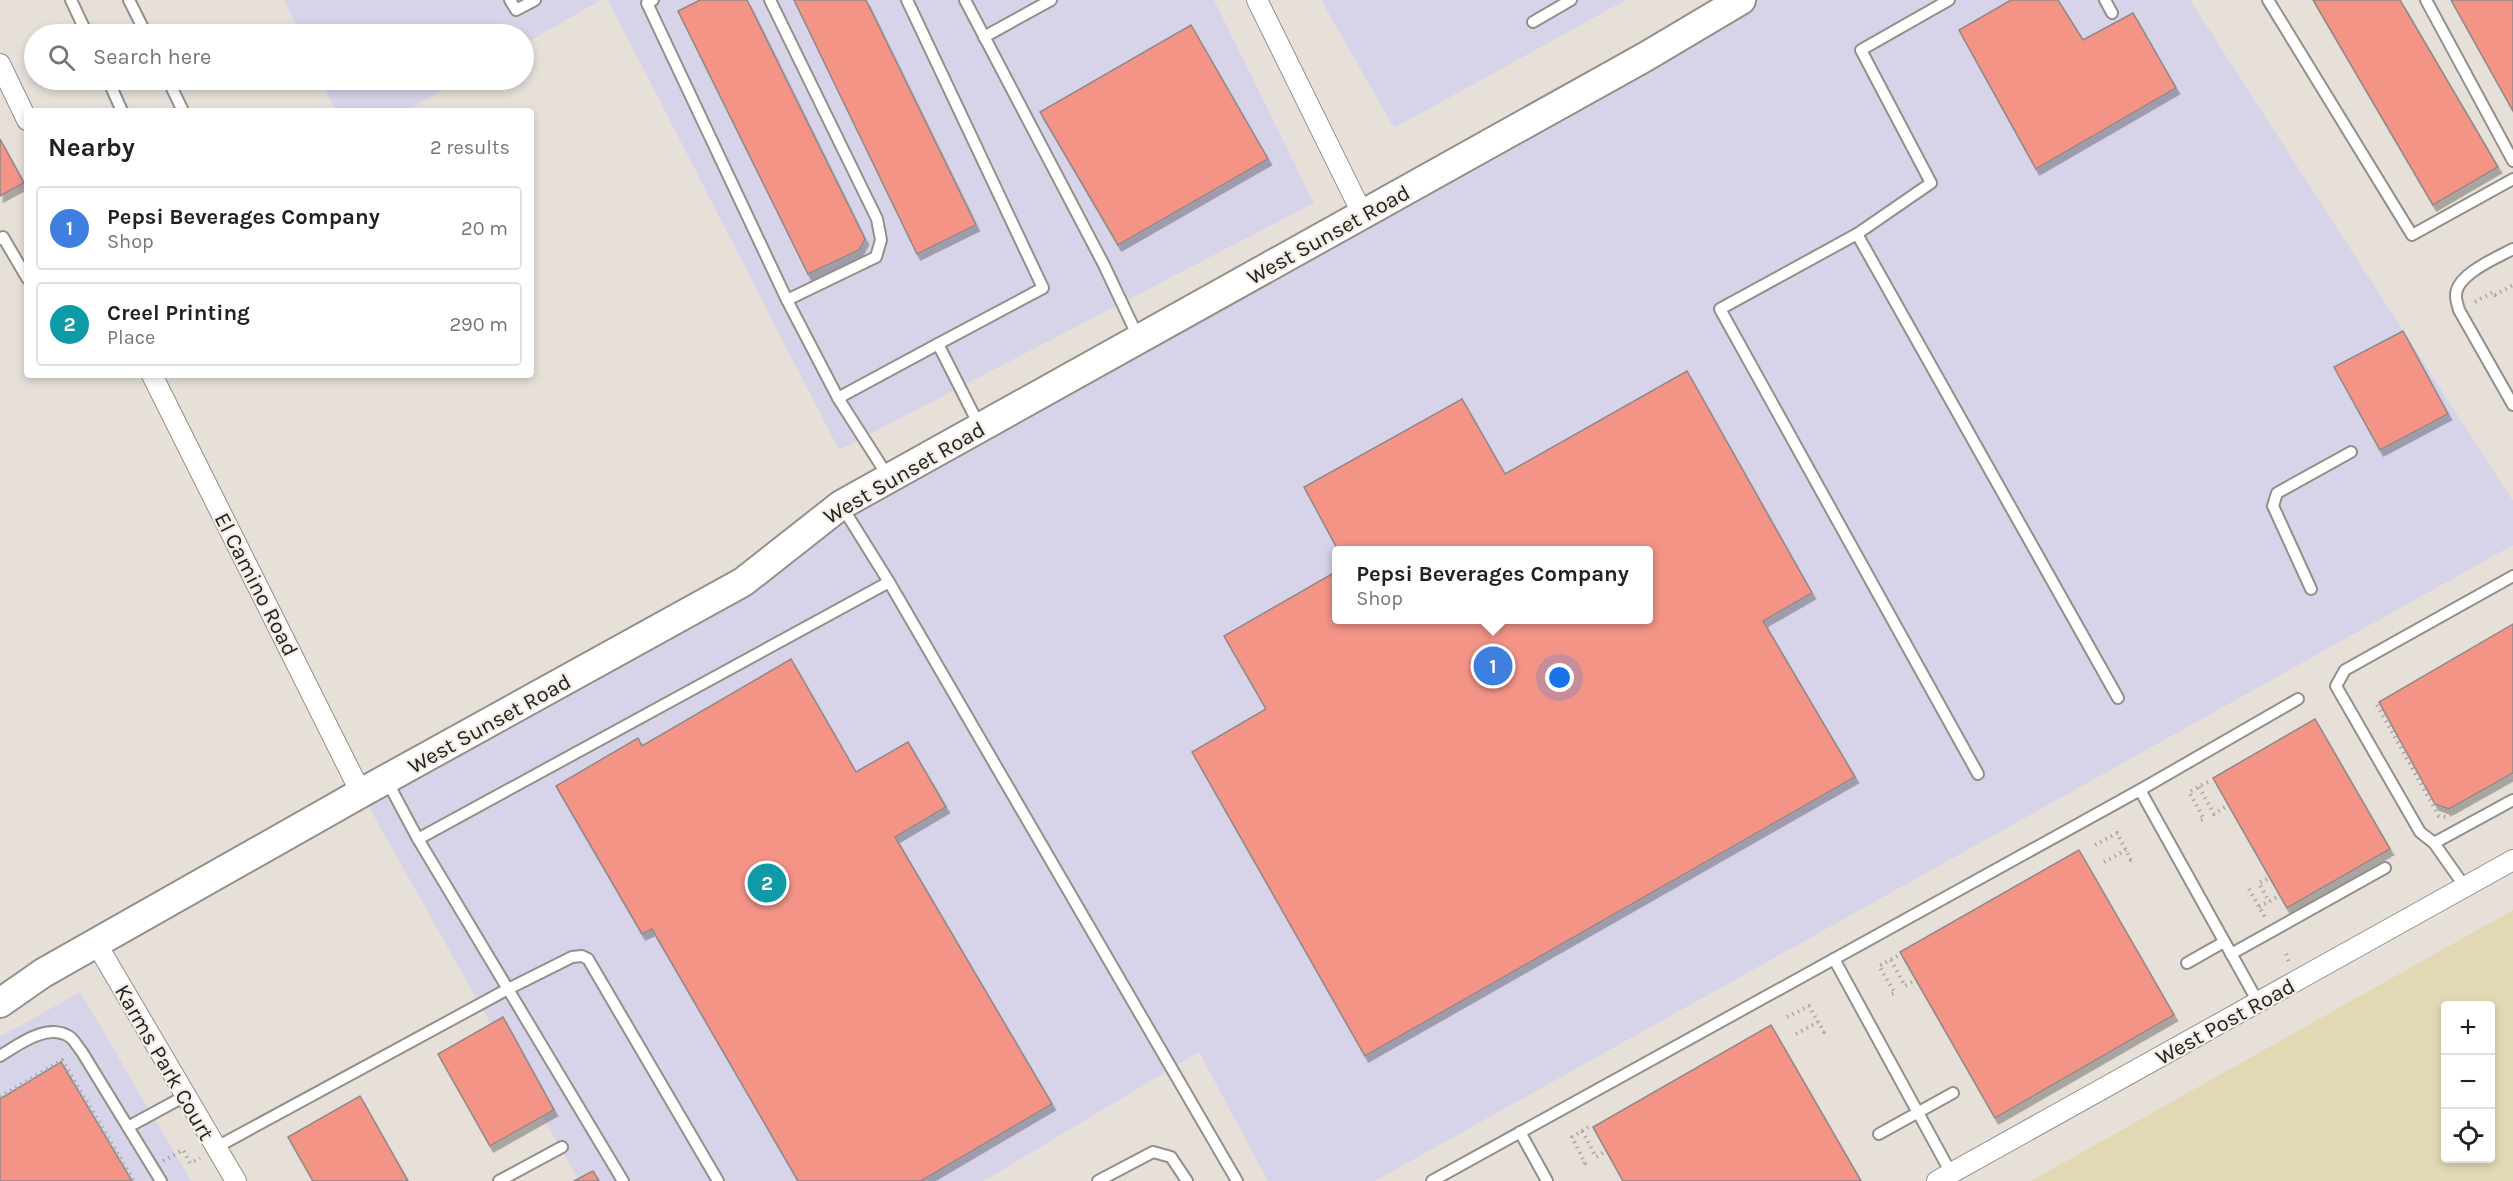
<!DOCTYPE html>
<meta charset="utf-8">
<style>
body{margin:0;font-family:Karla,sans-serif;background:#f2f2f2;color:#222}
.controls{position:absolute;right:18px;bottom:18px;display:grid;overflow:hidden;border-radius:6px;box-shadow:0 3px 9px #0003}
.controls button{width:54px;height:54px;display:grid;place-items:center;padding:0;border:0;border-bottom:2px solid #e0e0e0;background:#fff;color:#222;font:30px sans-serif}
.you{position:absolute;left:1560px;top:678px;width:21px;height:21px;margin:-15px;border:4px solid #fff;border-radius:50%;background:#1a73e8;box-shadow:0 0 0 9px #1a73e833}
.badge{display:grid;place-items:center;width:39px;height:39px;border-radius:50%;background:#2563eb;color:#fff;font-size:20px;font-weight:700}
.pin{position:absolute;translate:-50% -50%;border:3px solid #fff;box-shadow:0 2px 6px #0006}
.popup{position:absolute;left:1332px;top:546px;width:321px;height:78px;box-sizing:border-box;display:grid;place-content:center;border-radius:6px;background:#fff;filter:drop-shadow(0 2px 4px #0005);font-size:20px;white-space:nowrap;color:#767676}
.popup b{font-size:22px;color:#222}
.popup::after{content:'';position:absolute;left:50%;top:100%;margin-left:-12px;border:12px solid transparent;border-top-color:#fff}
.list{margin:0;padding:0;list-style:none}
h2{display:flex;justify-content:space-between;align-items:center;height:78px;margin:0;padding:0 24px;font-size:26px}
h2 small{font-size:20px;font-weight:400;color:#767676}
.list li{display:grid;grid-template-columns:39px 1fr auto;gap:18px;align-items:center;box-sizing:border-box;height:84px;margin:0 12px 12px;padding:0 12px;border:2px solid #e0e0e0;border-radius:6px}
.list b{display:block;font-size:22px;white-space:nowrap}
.list p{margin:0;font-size:20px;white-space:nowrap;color:#767676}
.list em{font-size:20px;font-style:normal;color:#767676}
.icon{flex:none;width:33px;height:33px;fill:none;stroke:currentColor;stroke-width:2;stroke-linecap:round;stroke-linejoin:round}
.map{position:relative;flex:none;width:2513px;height:1181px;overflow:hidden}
.search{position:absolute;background:#fff;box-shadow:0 3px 9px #0003;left:24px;top:24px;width:510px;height:66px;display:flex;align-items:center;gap:15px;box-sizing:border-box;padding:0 21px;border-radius:33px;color:#767676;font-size:22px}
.panel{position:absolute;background:#fff;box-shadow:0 3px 9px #0003;left:24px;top:108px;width:510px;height:270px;border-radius:6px}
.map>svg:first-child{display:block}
.industrial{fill:#d7d4ea;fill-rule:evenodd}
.sand{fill:#e2d8b3;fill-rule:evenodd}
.building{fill:#f49487;stroke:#918886;stroke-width:1.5;filter:url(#shadow)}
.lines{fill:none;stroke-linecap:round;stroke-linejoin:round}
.service-casing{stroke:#948f89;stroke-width:14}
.minor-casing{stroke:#948f89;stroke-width:22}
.secondary-casing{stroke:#948f89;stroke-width:32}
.path{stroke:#aba6a1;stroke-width:4;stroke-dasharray:1.5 4.5;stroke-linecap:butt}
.service{stroke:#fff;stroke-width:10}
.minor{stroke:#fff;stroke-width:20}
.secondary{stroke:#fff;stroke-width:28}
.labels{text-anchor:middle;stroke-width:4.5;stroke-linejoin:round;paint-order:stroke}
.street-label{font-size:22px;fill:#242220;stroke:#f3eee6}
</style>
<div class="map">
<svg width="2513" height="1181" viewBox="0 0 2513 1181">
<defs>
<filter id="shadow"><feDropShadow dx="3.5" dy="6" stdDeviation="0" flood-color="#0004"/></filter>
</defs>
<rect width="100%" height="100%" fill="#e6e0d9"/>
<!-- industrial -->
<g class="industrial">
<path d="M284,0H601L524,44V34H300Z"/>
<path d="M608,0H1214L1314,203L839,450Z"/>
<path d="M1321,0H1626L1394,128Z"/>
<path d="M1741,0H2190L2513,501V545L1375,1181H1268L1199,1052L984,1181H579L361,793L743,582L841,505ZM1337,550H1649V620H1337Z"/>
<path d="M321,80H461L406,111H336Z"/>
<path d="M80,992L191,1181H0V1037Z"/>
</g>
<!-- sand -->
<path class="sand" d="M2513,910V1181H2031ZM2446,1006H2490V1158H2446Z"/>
<!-- building -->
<g class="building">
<path d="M700,0H747L865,239L859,250L808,274L678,11Z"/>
<path d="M794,0H866L976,225L917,254Z"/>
<path d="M2011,0H2058L2083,40L2133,13L2176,88L2036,169L1959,30Z"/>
<path d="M2313,0H2400L2498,167L2433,205Z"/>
<path d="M2451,0H2513V111Z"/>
<path d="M1191,25L1268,159L1118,245L1040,112Z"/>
<path d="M0,139L24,183L0,196Z"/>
<path d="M2403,331L2448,414L2380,450L2334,367Z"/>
<path d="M1687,371L1812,593L1763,621L1855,777L1365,1056L1192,752L1266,709L1224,636L1337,571V620H1649V550H1338L1304,487L1462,399L1505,474Z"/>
<path d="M2513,624V773L2449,809L2435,804L2379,702Z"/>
<path d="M791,659L856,772L908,742L946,807L895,837L1052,1104L921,1181H798L652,929L642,934L556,786L638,738L642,746Z"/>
<path d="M2315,719L2390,849L2287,908L2213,778Z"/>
<path d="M2079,850L2174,1015L1995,1118L1900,952Z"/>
<path d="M503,1017L554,1110L490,1146L438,1054Z"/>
<path d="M1771,1025L1861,1181H1623L1593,1127Z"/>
<path d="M61,1062L132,1181H0V1099Z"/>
<path d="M360,1096L408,1181H313L288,1137Z"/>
<path d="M593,1171L599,1181H574Z"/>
</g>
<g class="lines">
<defs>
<g id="service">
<path d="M71,0L87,34"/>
<path d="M129,0L146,34"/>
<path d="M510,0L516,10L535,0"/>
<path d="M653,0L647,3L787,300L838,398L889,478"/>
<path d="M770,0L877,219L881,240L876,257L787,300"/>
<path d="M907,0L1043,288L938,344L980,427"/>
<path d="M965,0L1104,265L1139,339"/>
<path d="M1949,0L1861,50L1931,183L1857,234L2118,698"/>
<path d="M2105,0L2112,13"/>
<path d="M2268,0L2412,235L2513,179"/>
<path d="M2426,0L2513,161"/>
<path d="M1533,22L1571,0"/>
<path d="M984,37L1051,0"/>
<path d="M108,80L122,111"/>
<path d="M168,80L183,111"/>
<path d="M1857,234L1720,309L1978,774"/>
<path d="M0,239L3,237L27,278"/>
<path d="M2513,249C2496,258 2455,275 2456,296C2456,301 2458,306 2459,310L2513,405"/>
<path d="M838,398L938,344"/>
<path d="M841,505L889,582L1237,1181"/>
<path d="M2311,589L2273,506L2277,493L2351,452"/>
<path d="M387,781L418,839L623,1181"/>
<path d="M2140,790L2258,1002"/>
<path d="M418,839L889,582"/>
<path d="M2434,843L2513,800"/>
<path d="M2465,887L2434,843L2420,832L2336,686L2345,670L2513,576"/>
<path d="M2231,954L2385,868"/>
<path d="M1834,959L1951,1173"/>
<path d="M2187,963L2224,942"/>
<path d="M0,1056C18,1045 47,1022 70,1037C74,1040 78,1047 82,1052L161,1181"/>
<path d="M128,1127L185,1096"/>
<path d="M1520,1132L1547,1181"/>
<path d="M1879,1134L1953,1093"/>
<path d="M215,1148L508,989L572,957L582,956L588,959L718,1181"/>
<path d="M499,1181L562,1147"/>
<path d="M1098,1181L1153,1152L1171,1157L1187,1181"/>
<path d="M1432,1181L2140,790L2298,699"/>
</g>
<g id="minor">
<path d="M1257,0L1363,215"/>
<path d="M0,64L27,120"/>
<path d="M152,375L361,793"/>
<path d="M96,943L236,1181"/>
<path d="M1937,1181L2513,860"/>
</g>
<path id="secondary" d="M0,1003L43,973L361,793L743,582L841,505L1645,57L1741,0"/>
</defs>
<!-- service casing -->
<use href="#service" class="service-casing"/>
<!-- minor casing -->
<use href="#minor" class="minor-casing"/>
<!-- secondary casing -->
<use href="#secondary" class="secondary-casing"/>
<!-- path -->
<g class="path">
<path d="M2475,302L2493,292L2495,295L2513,285"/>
<path d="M2377,705L2439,816L2446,817L2513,779"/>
<path d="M2199,787L2214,814L2227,806"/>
<path d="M2201,820L2204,819L2189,792L2212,780"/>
<path d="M2095,845L2117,833L2131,860L2133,859"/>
<path d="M2104,862L2126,850"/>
<path d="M2267,879L2259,883L2269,902"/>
<path d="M2249,889L2266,919"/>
<path d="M2259,907L2277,897"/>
<path d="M2286,954L2290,965"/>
<path d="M1891,960L1905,986L1914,981"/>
<path d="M1892,994L1895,993L1879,966L1899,955"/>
<path d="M1787,1017L1809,1006L1824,1032L1826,1030"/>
<path d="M1796,1034L1818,1022"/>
<path d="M0,1097L62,1060L134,1181"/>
<path d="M1582,1131L1596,1157L1604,1152"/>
<path d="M163,1161L183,1150L190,1163L200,1158"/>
<path d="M1584,1164L1585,1163L1572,1137L1590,1126"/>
</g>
<!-- service -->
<use href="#service" class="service"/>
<!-- minor -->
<use href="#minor" class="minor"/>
<!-- secondary -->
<use href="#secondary" class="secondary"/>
</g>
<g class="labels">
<!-- street labels -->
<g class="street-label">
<text transform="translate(1328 234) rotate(-29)" y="8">West Sunset Road</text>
<text transform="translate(904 472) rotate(-30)" y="8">West Sunset Road</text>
<text transform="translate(257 584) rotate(63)" y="8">El Camino Road</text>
<text transform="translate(489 723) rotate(-29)" y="8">West Sunset Road</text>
<text transform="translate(2225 1021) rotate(-29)" y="8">West Post Road</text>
<text transform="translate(165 1062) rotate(60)" y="8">Karms Park Court</text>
</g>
</g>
</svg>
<div class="controls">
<button>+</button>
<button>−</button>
<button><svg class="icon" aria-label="locate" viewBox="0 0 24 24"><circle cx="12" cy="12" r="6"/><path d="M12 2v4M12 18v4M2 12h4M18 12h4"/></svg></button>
</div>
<div class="you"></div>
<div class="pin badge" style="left:1493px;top:666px;background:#3f7fe0">1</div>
<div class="popup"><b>Pepsi Beverages Company</b>Shop</div>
<div class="pin badge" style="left:767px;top:883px;background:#0f9aa8">2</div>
<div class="search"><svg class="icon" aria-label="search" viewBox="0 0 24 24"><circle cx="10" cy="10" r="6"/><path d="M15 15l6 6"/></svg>Search here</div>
<section class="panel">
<h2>Nearby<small>2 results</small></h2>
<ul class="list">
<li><span class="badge" style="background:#3f7fe0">1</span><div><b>Pepsi Beverages Company</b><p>Shop</p></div><em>20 m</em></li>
<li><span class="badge" style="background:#0f9aa8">2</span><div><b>Creel Printing</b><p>Place</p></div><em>290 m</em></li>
</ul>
</section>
</div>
